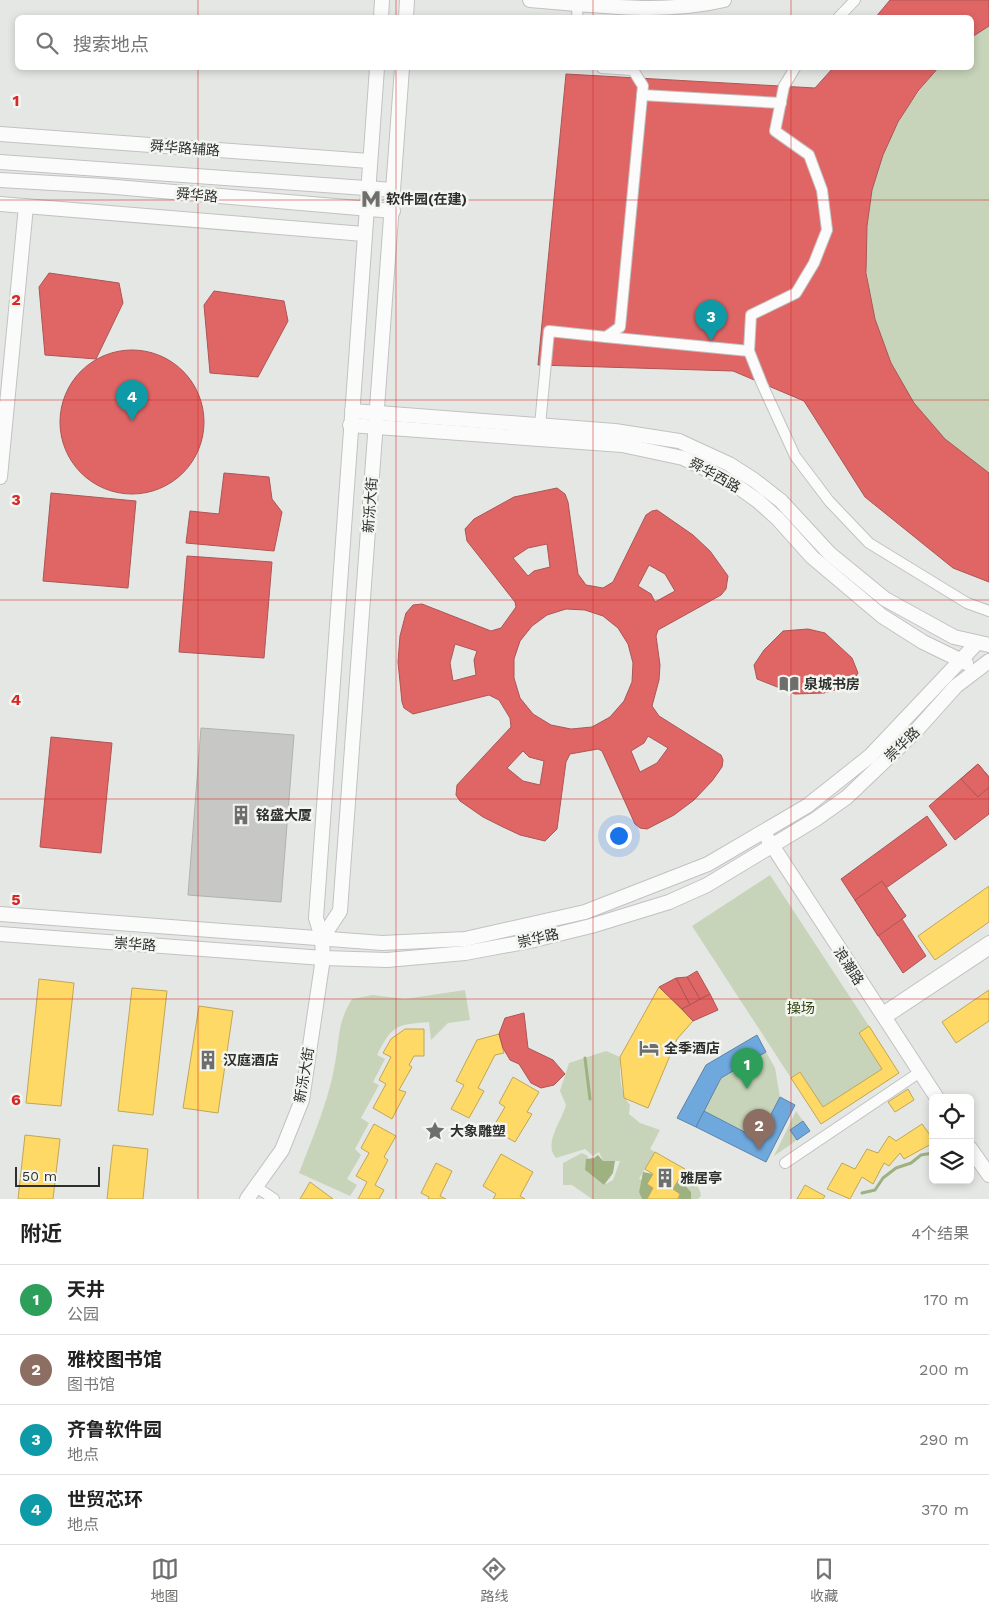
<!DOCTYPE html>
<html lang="zh">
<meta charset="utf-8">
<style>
body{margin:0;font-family:"Work Sans","Noto Sans SC",sans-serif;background:#f6f6f6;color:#222}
.controls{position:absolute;right:15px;bottom:15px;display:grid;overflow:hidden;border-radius:8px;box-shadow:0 2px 8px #0003}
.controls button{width:45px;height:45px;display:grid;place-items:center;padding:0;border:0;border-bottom:1px solid #e0e0e0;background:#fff;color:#222;font:25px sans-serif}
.scale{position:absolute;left:15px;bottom:12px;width:85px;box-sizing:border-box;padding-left:5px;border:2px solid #2e2f2d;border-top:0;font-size:14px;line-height:18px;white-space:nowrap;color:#2e2f2d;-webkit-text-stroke:4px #f3f5f0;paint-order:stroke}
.you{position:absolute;left:618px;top:835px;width:18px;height:18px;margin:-12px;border:4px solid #fff;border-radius:50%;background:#1a73e8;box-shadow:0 0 0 8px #1a73e833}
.badge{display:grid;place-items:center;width:32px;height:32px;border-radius:50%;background:#6e6f6d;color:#fff;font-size:16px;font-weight:700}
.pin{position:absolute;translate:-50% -41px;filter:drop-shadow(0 1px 2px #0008)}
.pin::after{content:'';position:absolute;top:26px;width:18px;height:15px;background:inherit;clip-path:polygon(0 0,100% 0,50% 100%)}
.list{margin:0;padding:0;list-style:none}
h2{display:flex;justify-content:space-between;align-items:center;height:65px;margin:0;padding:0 20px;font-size:21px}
h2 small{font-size:16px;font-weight:400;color:#767676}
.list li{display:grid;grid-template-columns:32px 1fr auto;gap:15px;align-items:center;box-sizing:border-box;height:70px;padding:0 20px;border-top:1px solid #e0e0e0}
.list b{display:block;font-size:19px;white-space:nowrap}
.list p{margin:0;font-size:16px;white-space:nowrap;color:#767676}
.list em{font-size:16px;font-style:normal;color:#767676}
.icon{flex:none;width:28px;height:28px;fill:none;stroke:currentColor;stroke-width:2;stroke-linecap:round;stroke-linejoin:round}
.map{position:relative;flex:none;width:989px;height:1199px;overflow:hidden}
.search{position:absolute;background:#fff;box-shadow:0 2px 8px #0003;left:15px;right:15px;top:15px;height:55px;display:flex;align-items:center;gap:12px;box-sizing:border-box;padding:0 18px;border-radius:8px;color:#767676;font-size:19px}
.sheet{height:345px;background:#fff}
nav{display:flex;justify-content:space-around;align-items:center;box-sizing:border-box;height:70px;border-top:1px solid #e0e0e0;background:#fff;font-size:14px;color:#767676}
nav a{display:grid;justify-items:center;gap:2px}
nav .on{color:#6e6f6d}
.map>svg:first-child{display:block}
.green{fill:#c7d4b9}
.water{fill:#9eb281}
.homes{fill:#ffd966;stroke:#c0a655}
.shops{fill:#e06666;stroke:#ab5655;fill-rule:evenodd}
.schools{fill:#6fa8dc;stroke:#5c84a8}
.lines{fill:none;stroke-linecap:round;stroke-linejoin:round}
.stream{stroke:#9eb281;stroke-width:3}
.building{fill:#c7c8c6;stroke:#b0b2af}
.street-casing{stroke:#c1c3c0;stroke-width:12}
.secondary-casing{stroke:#c1c3c0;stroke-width:16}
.street{stroke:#fbfbfb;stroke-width:10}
.secondary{stroke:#fbfbfb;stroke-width:14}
.grid{fill:none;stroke:#d62828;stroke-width:1;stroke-opacity:0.55}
.labels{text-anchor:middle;stroke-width:5;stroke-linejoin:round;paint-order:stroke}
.street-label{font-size:14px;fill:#2e2f2d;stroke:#f3f5f0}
.poi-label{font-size:14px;font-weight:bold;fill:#2e2f2d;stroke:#f3f5f0;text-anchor:start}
.park-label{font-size:14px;fill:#304310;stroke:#f3f5f0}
.grid-label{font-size:16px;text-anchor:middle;font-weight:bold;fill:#d62828;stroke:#f3f5f0;stroke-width:5;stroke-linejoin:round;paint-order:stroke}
</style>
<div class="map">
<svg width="989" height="1199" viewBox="0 0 989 1199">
<rect width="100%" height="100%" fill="#e5e7e4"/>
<!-- green -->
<g class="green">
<path d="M989,26V473C894,420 848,294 872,190C883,143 907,103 938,68H972V37Z"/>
<path d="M770,875L869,1026L859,1033L882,1069L823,1107L799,1072L791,1078L692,926Z"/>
<path d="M465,990L470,1020L448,1023L431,1040L429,1022C396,1025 393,1024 377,1055L385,1059L373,1082L379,1085L361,1118L369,1123L355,1149L361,1155L347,1179L357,1185L350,1196L299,1173C312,1139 327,1105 334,1069C340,1041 336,1025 352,999L373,995L405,999Z"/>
<path d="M606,1051L620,1057C620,1073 619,1092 630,1105L629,1114L640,1123L660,1130L650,1149L655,1152L639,1179L642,1180L639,1192L642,1199H592L572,1185H563V1163L582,1153L588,1156L585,1170L604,1185L613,1180L620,1161H603L599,1152L593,1156L585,1149L556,1158C543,1143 562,1121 566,1105L560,1091L569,1063Z"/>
<path d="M766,1052L775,1068L780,1097L758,1139L704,1111L721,1078Z"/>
<path d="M796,1111L803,1121L790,1130L797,1140L774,1156Z"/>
<path d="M681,1175C692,1176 700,1186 701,1196L698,1199H691V1192L683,1183L678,1182Z"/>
</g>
<!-- water -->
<g class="water">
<path d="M598,1155L603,1161H615L613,1173L604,1185L585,1170L586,1159L594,1158Z"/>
<path d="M643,1172L653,1174L647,1184L653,1188L647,1199H642L639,1192Z"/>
<path d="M677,1182L683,1183L691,1192V1199H678L680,1194L673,1189Z"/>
</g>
<!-- homes -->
<g class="homes">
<path d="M989,886V922L935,960L918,936Z"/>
<path d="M39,979L74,983L61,1106L26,1103Z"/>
<path d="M659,987L693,1021L677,1039L648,1108L624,1098L620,1057Z"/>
<path d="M132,988L167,991L153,1115L118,1111Z"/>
<path d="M989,990V1021L956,1043L942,1022Z"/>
<path d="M199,1006L233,1011L218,1113L183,1108Z"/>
<path d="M869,1026L899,1073L821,1124L791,1078L800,1072L823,1107L882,1069L859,1033Z"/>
<path d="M405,1029H424V1056H414L409,1065L412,1067L399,1090L406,1092L392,1119L373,1108L386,1084L379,1080L391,1057L383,1053L391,1039Z"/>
<path d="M499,1034L504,1053L495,1055L478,1088L484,1091L469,1118L451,1109L464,1085L456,1081L477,1040Z"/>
<path d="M513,1077L539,1092L527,1112L532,1114L515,1142L492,1129L505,1107L499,1103Z"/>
<path d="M908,1089L914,1100L895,1112L888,1102Z"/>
<path d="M374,1124L396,1136L384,1157L388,1160L375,1185L384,1190L379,1199H358L367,1182L356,1176L369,1153L361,1148Z"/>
<path d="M922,1124L933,1139V1143L904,1159L900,1153L889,1166L884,1163L873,1184L862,1177L850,1199L827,1189L842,1163L855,1169L867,1149L878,1153L889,1136L896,1141Z"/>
<path d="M25,1135L60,1139L53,1199H18Z"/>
<path d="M113,1145L148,1149L143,1199H107Z"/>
<path d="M655,1152L685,1169L673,1189L680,1194L678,1199H647L653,1188L647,1184L653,1174L645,1169Z"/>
<path d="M501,1154L533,1172L520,1196L525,1199H493L496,1194L483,1186Z"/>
<path d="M436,1163L452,1171L440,1196L446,1199H428L429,1197L421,1193Z"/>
<path d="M310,1182L333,1199H300Z"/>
<path d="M805,1185L825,1196L823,1199H797Z"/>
</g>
<!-- shops -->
<g class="shops">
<path d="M890,0H989V26L972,37V18H875Z"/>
<path d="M833,68H938L918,91L898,122L883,155L872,190L867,226L866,273L875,319L891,363L914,403L945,439L989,473V582L953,568L865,497L804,401L733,371L538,365L566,74L815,88Z"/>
<path d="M49,273L119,283L123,303L96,359L45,355L39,287Z"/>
<path d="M214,291L284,301L288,321L258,377L210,373L204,305Z"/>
<circle cx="132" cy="422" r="72"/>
<path d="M224,473L269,477L272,499L282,512L274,551L186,543L190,511L219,514Z"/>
<path d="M557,488L565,494L568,502L578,574L586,585L603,588L613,582L646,515L652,511L657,510L693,535L710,551L728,576L726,589L721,595L658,630L656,636L660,665L659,680L652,706L659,716L721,755L723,760L722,767L712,781L694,800L674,815L647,829L640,828L635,824L602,751L598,749L570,754L566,762L557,829L545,841L520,835L503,827L483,817L460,801L456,795L457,785L511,727L510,718L499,700L489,695L413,714L404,708L402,702L398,662L400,636L406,613L413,605L422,604L491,631L501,628L516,607L515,602L467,541L465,529L474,519L514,497ZM547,544L550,567L534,571L528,576L513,558L528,548ZM649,565L665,574L675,591L655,602L651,594L638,586ZM566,609L585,610L603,616L618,628L628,644L633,663L632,682L624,701L610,717L592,727L571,729L551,725L533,714L520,698L514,678V659L520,641L532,626L547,615ZM455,644L477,651L474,660L476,675L453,681L450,663ZM648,736L668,748L657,763L640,772L631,751L644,743ZM523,751L529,757L544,761L540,785L523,781L507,768Z"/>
<path d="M51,493L136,501L128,588L43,581Z"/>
<path d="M187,556L272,562L264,658L179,652Z"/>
<path d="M808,629L825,633L852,658L858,673L850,686L824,693L795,694L757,679L754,665L764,650L783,631Z"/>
<path d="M51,737L112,743L101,853L40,847Z"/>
<path d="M978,764L989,777V814L955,840L929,806Z"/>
<path d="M978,764L989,777V787L978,797L961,779Z"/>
<path d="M927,816L947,845L886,888L906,916L902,919L926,956L903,973L841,879Z"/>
<path d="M882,881L906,916L878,936L855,900Z"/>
<path d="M697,971L710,994L700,999L687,977Z"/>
<path d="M687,977L700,999L690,1005L676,978Z"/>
<path d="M676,978L690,1005L682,1009L659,987Z"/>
<path d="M710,994L718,1010L693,1021L682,1009Z"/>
<path d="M524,1013L528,1048L553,1060L565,1074L554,1085L541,1088L531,1083L519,1064L510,1060L503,1048L499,1034L505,1018Z"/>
</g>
<!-- schools -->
<g class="schools">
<path d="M757,1035L766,1052L721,1078L696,1127L677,1118L706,1065Z"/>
<path d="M780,1097L795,1105L766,1162L696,1127L704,1111L758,1139Z"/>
<path d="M803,1121L810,1131L797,1140L790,1130Z"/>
</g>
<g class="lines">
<!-- stream -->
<g class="stream">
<path d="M585,1058L590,1099"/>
<path d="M862,1193L875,1190L883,1178L896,1168L911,1163L921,1155L933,1153"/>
</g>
</g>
<!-- building -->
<path class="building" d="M201,728L294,735L281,902L188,895Z"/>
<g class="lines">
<defs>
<g id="street">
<path d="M577,18L578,0"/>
<path d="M838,18L855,0"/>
<path d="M795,68L784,86L775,131L809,155L822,190L827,230L814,263L796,293L751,315L749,351L762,384L795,456L829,501L869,543L967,603L989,611"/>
<path d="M642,95L781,103"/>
<path d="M606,337L749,351"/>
<path d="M540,425L549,331L606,337L620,327L643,86L633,70L602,68"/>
<path d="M881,1013L989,941"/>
<path d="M885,1019L989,950"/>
<path d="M785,1163L920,1072"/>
<path d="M256,1187L274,1199"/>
</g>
<g id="secondary">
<path d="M530,0C593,5 662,15 724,0"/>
<path d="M381,18L382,0"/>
<path d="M406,18L407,0"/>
<path d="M0,134L369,161"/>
<path d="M0,162L393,190"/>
<path d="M0,180L104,186L393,211"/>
<path d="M0,204L364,234"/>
<path d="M352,411L615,431L679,441L729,464L754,480L781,501L830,554L885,599L954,637L989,645"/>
<path d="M350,425L622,445L683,458L730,481L758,501L778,519L812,557L882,616L923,642L966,663"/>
<path d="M0,477L26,206"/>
<path d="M768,839L937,1098"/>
<path d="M0,914L382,943L465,939L585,912L708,864L807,806L870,756L977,643"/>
<path d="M0,934L323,958L387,960L465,953L530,941L591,926L669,902L707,885L816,819L847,797L914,733L956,686L989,661"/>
<path d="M322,938L340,911L402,68"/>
<path d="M970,1148L989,1175"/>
<path d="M247,1199L282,1150L302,1100L323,958L322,938L316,918L377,68"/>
</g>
</defs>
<!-- street casing -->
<use href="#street" class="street-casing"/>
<!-- secondary casing -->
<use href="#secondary" class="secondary-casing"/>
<!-- street -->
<use href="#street" class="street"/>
<!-- secondary -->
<use href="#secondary" class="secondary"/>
</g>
<!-- grid -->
<path class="grid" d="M198,0V18M396,0V18M593,0V18M791,0V18M198,68V1199M396,68V1199M593,68V1199M791,68V1199M0,200H989M0,400H989M0,600H989M0,799H989M0,999H989"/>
<!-- icons -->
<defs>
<symbol id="metro-bare" viewBox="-9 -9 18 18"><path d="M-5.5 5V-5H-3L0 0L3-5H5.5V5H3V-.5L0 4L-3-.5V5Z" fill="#6e6f6d" stroke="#f3f5f0" stroke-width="2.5" paint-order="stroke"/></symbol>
<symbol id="library-bare" viewBox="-9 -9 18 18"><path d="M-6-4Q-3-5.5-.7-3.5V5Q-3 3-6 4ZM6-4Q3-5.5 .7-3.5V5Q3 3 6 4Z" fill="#6e6f6d" stroke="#f3f5f0" stroke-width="2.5" paint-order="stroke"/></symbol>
<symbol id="building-bare" viewBox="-9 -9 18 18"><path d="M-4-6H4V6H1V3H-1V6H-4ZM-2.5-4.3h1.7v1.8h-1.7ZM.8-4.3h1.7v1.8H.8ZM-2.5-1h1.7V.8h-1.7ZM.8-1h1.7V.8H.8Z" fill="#6e6f6d" stroke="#f3f5f0" stroke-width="2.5" paint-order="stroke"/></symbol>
<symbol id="hotel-bare" viewBox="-9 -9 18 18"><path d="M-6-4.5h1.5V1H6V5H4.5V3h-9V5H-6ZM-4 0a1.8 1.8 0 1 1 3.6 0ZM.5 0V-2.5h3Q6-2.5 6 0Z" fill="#6e6f6d" stroke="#f3f5f0" stroke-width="2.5" paint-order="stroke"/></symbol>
<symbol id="sight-bare" viewBox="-9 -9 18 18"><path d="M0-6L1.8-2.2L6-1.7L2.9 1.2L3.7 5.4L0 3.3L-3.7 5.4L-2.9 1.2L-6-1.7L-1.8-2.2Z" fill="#6e6f6d" stroke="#f3f5f0" stroke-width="2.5" paint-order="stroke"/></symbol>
</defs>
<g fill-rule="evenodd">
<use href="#metro-bare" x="357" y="185" width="28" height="28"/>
<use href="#library-bare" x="775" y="670" width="28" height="28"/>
<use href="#building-bare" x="227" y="801" width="28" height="28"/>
<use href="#hotel-bare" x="635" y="1034" width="28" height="28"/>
<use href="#building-bare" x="194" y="1046" width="28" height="28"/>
<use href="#sight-bare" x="421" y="1117" width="28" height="28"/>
<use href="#building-bare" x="651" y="1164" width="28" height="28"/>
</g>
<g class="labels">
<!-- street labels -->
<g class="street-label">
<text transform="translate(185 148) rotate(4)" y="5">舜华路辅路</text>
<text transform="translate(197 195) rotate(5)" y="5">舜华路</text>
<text transform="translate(715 475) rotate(29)" y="5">舜华西路</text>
<text transform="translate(370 505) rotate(-86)" y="5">新泺大街</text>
<text transform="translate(902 744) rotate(-44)" y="5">崇华路</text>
<text transform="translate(538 938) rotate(-13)" y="5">崇华路</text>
<text transform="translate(135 944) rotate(4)" y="5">崇华路</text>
<text transform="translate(849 966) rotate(57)" y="5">浪潮路</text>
<text transform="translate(304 1075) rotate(-80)" y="5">新泺大街</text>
</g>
<!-- poi labels -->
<g class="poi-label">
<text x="386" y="204">软件园(在建)</text>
<text x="804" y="689">泉城书房</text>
<text x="256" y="820">铭盛大厦</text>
<text x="664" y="1053">全季酒店</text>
<text x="223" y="1065">汉庭酒店</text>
<text x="450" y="1136">大象雕塑</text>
<text x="680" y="1183">雅居亭</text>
</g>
<!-- park labels -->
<g class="park-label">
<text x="801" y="1013">操场</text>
</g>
</g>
<g class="grid-label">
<text x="16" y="106">1</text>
<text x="16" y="305">2</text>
<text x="16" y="505">3</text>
<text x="16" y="705">4</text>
<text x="16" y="905">5</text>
<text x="16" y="1105">6</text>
</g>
</svg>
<div class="controls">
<button><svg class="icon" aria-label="locate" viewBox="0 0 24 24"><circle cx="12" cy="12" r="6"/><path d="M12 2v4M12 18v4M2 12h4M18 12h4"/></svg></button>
<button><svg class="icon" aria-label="layers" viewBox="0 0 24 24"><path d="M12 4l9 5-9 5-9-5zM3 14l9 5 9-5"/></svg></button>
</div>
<div class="scale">50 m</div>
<div class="you"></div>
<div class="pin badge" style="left:747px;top:1089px;background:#2e9e5b">1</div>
<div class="pin badge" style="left:759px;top:1150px;background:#8d6e63">2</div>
<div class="pin badge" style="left:711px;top:341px;background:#0f9aa8">3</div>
<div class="pin badge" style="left:132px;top:421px;background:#0f9aa8">4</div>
<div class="search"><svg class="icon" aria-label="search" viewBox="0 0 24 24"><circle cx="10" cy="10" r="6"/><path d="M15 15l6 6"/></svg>搜索地点</div>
</div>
<section class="sheet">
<h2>附近<small>4个结果</small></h2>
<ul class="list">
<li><span class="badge" style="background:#2e9e5b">1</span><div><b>天井</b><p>公园</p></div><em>170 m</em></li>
<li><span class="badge" style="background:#8d6e63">2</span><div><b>雅校图书馆</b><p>图书馆</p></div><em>200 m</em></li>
<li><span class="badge" style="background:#0f9aa8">3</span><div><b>齐鲁软件园</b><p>地点</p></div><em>290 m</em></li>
<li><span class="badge" style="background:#0f9aa8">4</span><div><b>世贸芯环</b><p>地点</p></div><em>370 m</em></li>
</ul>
</section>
<nav>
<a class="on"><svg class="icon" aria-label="map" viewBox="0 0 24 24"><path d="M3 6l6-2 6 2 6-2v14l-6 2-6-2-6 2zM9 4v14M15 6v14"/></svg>地图</a>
<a><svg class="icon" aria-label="directions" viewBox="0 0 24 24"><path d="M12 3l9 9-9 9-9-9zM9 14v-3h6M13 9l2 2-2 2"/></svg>路线</a>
<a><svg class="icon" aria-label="saved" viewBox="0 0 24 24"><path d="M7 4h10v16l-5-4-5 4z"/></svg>收藏</a>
</nav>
